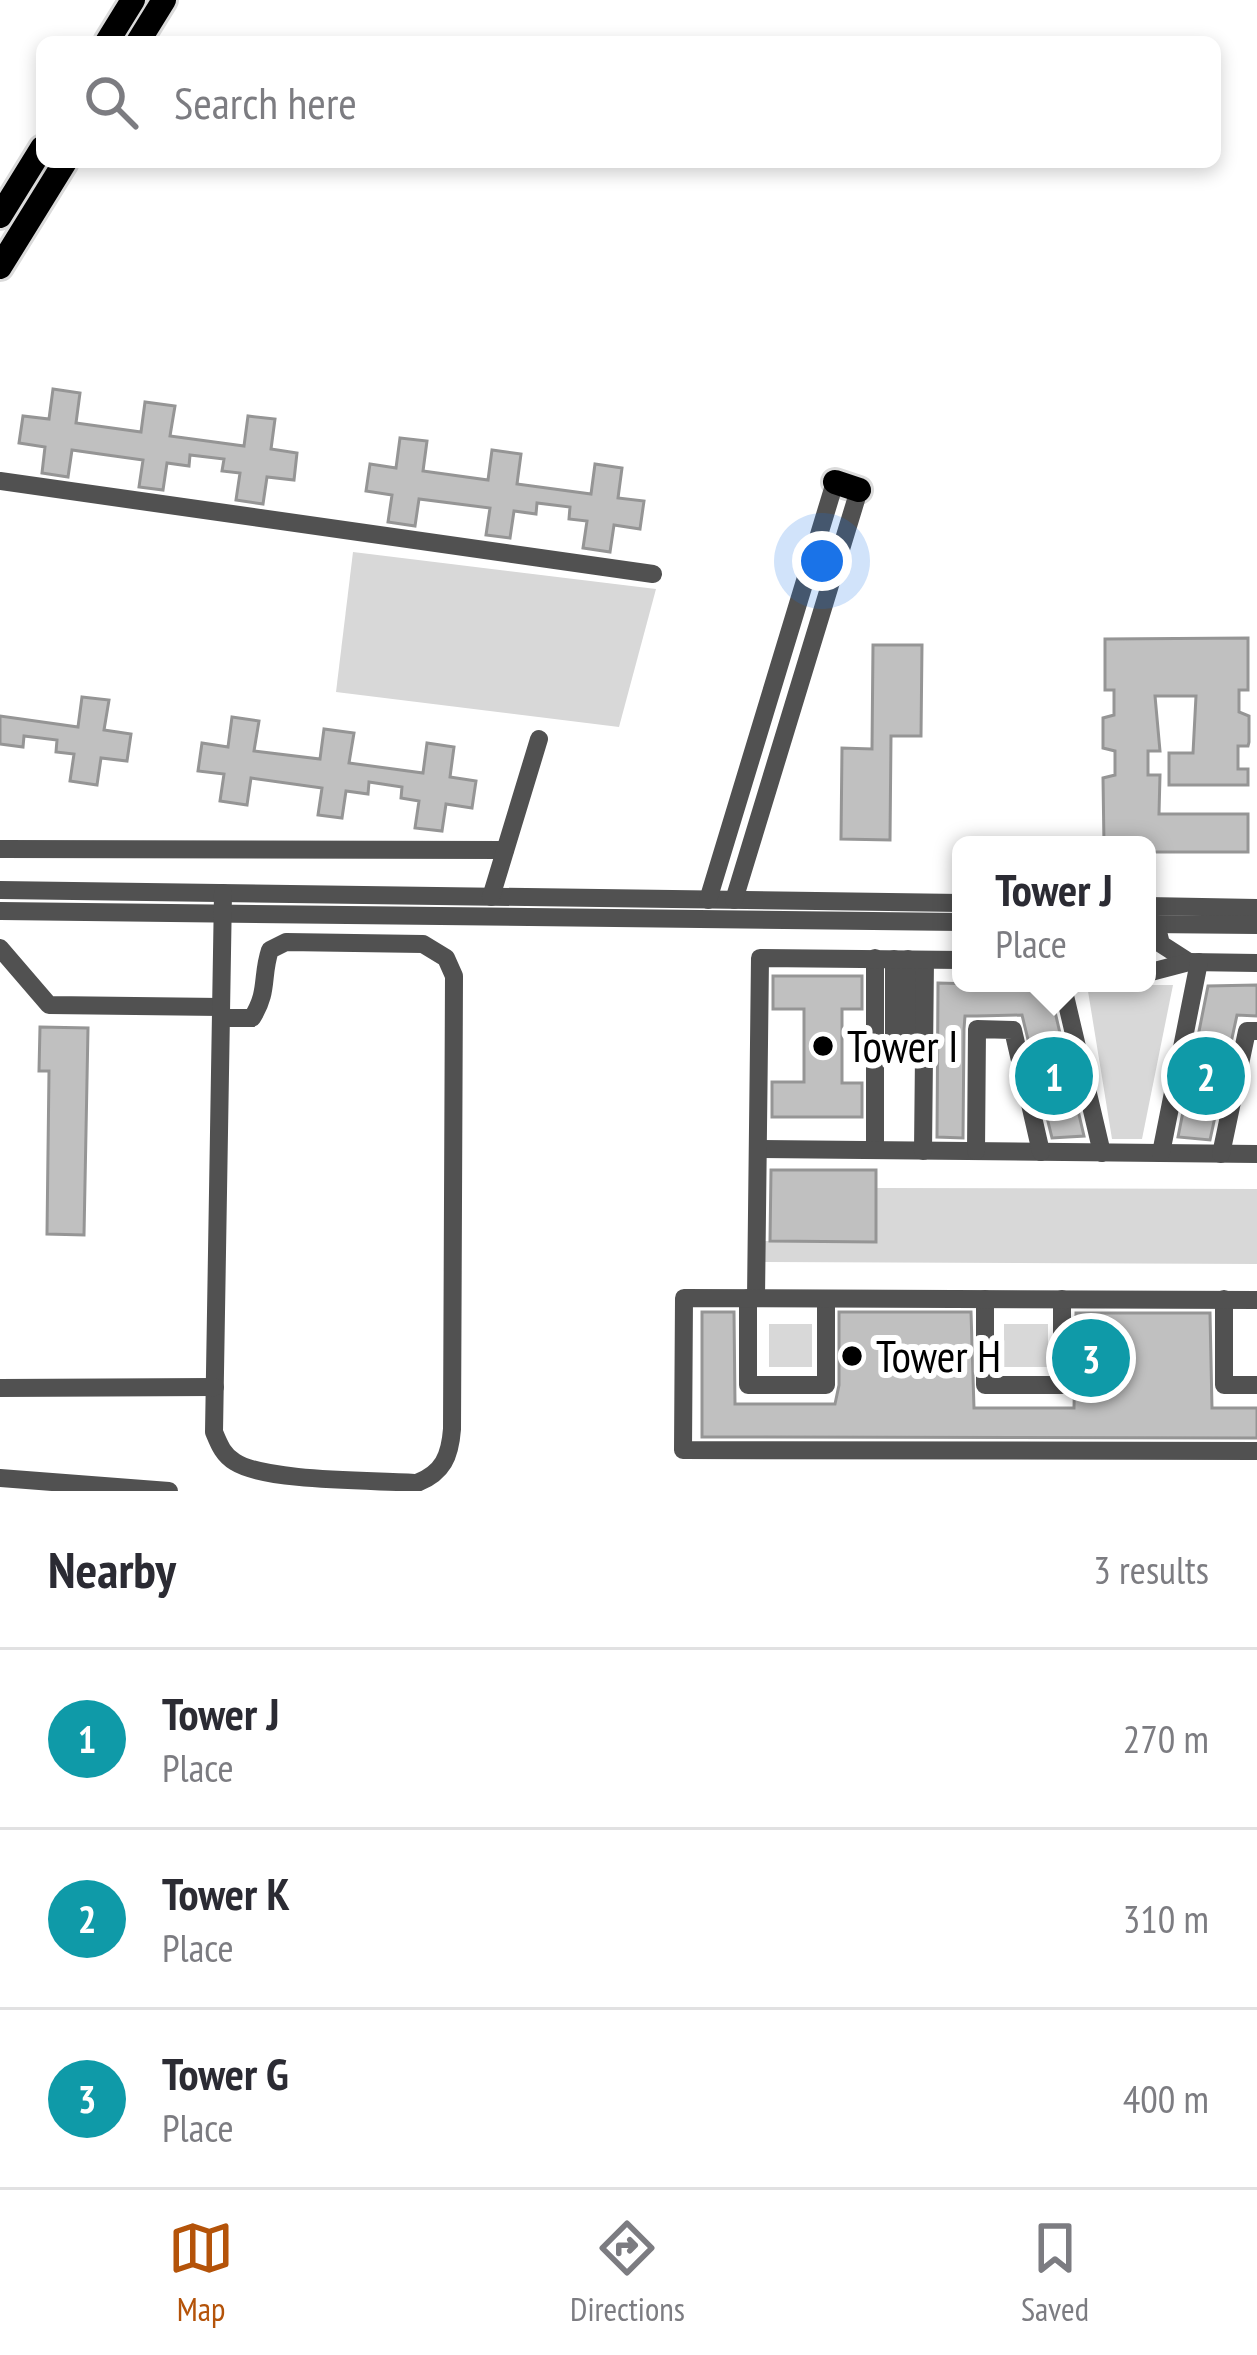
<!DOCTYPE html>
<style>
body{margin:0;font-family:"PT Sans Narrow",sans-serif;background:#f2f2f3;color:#2b2b33}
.you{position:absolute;left:822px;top:561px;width:42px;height:42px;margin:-30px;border:9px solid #fff;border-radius:50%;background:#1a73e8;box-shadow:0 0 0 18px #1a73e833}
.badge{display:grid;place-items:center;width:78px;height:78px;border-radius:50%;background:#b45309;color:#fff;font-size:39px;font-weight:700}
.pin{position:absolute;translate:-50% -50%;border:6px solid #fff;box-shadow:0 3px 12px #0006}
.popup{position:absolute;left:952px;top:836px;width:204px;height:156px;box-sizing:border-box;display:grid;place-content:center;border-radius:18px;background:#fff;filter:drop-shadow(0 3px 9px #0005);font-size:39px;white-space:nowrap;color:#7c7c81}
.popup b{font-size:45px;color:#2b2b33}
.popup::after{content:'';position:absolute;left:50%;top:100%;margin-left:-24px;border:24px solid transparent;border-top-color:#fff}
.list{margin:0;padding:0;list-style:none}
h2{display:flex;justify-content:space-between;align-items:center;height:156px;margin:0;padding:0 48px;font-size:51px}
h2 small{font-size:39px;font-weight:400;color:#7c7c81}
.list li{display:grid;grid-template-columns:78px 1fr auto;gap:36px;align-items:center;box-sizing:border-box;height:180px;padding:0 48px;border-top:3px solid #e1e1e2}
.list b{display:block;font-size:45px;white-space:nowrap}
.list p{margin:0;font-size:39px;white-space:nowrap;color:#7c7c81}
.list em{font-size:39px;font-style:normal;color:#7c7c81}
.icon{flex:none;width:66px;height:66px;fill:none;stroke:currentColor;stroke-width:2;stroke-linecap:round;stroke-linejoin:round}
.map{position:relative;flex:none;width:1257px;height:1491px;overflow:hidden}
.search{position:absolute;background:#fff;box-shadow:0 6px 18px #0003;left:36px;right:36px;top:36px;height:132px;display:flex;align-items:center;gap:30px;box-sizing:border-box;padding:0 42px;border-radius:18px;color:#7c7c81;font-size:45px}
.sheet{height:696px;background:#fff}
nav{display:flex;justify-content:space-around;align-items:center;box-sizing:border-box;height:168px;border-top:3px solid #e1e1e2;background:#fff;font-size:33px;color:#7c7c81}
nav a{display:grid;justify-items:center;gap:6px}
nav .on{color:#b45309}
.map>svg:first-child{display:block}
.green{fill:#d8d8d8}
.building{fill:#c0c0c0;stroke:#959595;stroke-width:3}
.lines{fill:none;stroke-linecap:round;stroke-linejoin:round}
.major-casing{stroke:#dbdbdb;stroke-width:30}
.minor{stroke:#515151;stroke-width:18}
.major{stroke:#000;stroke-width:24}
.poi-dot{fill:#000;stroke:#fff;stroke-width:4.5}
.labels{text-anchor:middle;stroke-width:12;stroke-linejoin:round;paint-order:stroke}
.poi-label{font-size:45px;fill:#000;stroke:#fff;text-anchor:start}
</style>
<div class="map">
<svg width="1257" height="1491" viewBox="0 0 1257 1491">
<rect width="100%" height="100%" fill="#fff"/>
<!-- green -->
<g class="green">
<path d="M353,552L656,589L619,727L336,692Z"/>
<path d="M1087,985H1173L1142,1139H1112Z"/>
<path d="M876,1188L1257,1189V1264L765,1262V1241H876Z"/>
<rect x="769" y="1324" width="43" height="43"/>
<rect x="1004" y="1324" width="44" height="43"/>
</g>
<!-- building -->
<g class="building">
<path d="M53,389L80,393L76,423L141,432L145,402L175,406L170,436L244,446L248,416L275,419L271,449L297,453L294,480L267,477L263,504L236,500L240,473L222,471L224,459L190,455L189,466L167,463L163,490L139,487L143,460L100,454L72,450L68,477L42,473L45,447L19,443L23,416L49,419Z"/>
<path d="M400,438L427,441L423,471L488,480L492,450L521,454L517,484L591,494L595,464L622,468L618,498L644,501L640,529L614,525L610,552L583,548L587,521L569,519L570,507L537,503L536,514L514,511L510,538L486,535L490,508L419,499L415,526L388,522L392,495L366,491L370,464L396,468Z"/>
<path d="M1248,638V690H1239V712L1249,716V742L1248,746H1238V769H1248V785H1169V753H1193L1196,696H1155L1160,751H1148V775H1160L1159,814H1248V852H1147V845H1104L1103,778L1115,775V751L1103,748V718L1114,715V690H1105V639Z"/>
<path d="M873,645H922L921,736H891L890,840L841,839L842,748L872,749Z"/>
<path d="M82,697L109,700L104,730L131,734L127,761L101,758L97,785L70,781L74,754L56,752L57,740L24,736L23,747L0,744V716L78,727Z"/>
<path d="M232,717L259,721L254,751L320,759L324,729L354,733L349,763L423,773L427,743L454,747L450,777L476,781L472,808L446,804L442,831L415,828L419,801L401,798L402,787L369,782L368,794L346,791L342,818L318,815L322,788L251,778L247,805L220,801L224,774L198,771L202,743L228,747Z"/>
<path d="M773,976H862V1009H842V1083H862V1117H772V1082H804V1009H773Z"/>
<path d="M938,983L1049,986L1084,1136L1052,1138L1022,1015L977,1016H965L964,1029L963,1138L937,1137Z"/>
<path d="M1257,985V1016L1237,1015L1210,1140L1178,1137L1208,986Z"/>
<path d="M40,1027L88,1028L84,1235L47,1234L49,1071H39Z"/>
<path d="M771,1170H876V1242L770,1241Z"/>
<path d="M702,1312H734L735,1404H835L839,1385V1312H971L974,1408H1074L1076,1313H1210L1212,1408H1257V1438L702,1437Z"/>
</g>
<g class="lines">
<defs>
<g id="major">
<path d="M107,42L133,0"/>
<path d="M138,42L164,0"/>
<path d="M0,216L42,148"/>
<path d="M0,267L65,162"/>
<path d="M835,482L859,490"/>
</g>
</defs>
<!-- major casing -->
<use href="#major" class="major-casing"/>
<!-- minor -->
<g class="minor">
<path d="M0,481L653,574"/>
<path d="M0,849L505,850"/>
<path d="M0,890L961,903"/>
<path d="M491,897L539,739"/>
<path d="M708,900L835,482"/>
<path d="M734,900L859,490"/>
<path d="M1147,906L1257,908"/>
<path d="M0,911L961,922"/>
<path d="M1147,924L1257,925"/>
<path d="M1156,924L1161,944L1189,962"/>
<path d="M0,948L49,1005L221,1007"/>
<path d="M875,958V1150"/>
<path d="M1147,973L1189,962L1257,963"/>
<path d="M1062,983L1102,1153"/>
<path d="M221,1018H252C269,991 261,977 270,950L286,942L423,944L446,958L454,976L452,1429C450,1456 443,1473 417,1483C376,1480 266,1482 235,1462C223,1455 219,1444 214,1432L223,893"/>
<path d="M894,1040V959"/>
<path d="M908,1040V959"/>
<path d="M758,1149L1257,1154"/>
<path d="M923,1151L925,960"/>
<path d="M976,1151L977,1029L1013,1030L1041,1152"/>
<path d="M1161,1153L1199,962"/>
<path d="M1221,1154L1247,1031H1257"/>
<path d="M748,1298V1385H826V1299"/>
<path d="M756,1298L760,958L961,960"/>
<path d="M985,1299V1385H1062V1299"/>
<path d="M1224,1299V1385H1257"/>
<path d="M1257,1300L684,1298L683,1450L1257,1451"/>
<path d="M0,1388L215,1387"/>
<path d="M0,1478L169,1491"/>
</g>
<!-- major -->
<use href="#major" class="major"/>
</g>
<!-- markers -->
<g class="poi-dot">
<circle cx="823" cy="1046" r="12"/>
<circle cx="852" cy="1356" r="12"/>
</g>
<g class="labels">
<!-- poi labels -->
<g class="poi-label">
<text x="847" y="1062">Tower I</text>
<text x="876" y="1372">Tower H</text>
</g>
</g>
</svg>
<div class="you"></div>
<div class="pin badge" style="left:1054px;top:1076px;background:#0f9aa8">1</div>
<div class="popup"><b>Tower J</b>Place</div>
<div class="pin badge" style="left:1206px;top:1076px;background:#0f9aa8">2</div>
<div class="pin badge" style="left:1091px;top:1358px;background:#0f9aa8">3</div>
<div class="search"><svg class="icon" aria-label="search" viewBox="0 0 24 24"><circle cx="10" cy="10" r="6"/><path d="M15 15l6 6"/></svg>Search here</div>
</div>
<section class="sheet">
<h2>Nearby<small>3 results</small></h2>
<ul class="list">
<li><span class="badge" style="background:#0f9aa8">1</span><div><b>Tower J</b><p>Place</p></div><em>270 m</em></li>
<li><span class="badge" style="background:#0f9aa8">2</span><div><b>Tower K</b><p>Place</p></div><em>310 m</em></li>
<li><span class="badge" style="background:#0f9aa8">3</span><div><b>Tower G</b><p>Place</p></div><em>400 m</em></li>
</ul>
</section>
<nav>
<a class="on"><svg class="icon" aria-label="map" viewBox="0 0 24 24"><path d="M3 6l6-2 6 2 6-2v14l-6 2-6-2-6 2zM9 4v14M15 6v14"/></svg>Map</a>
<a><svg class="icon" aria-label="directions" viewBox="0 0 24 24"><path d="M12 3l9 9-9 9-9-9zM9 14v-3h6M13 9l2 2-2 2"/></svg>Directions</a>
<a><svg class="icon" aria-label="saved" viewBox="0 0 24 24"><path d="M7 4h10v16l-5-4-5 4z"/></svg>Saved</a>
</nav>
